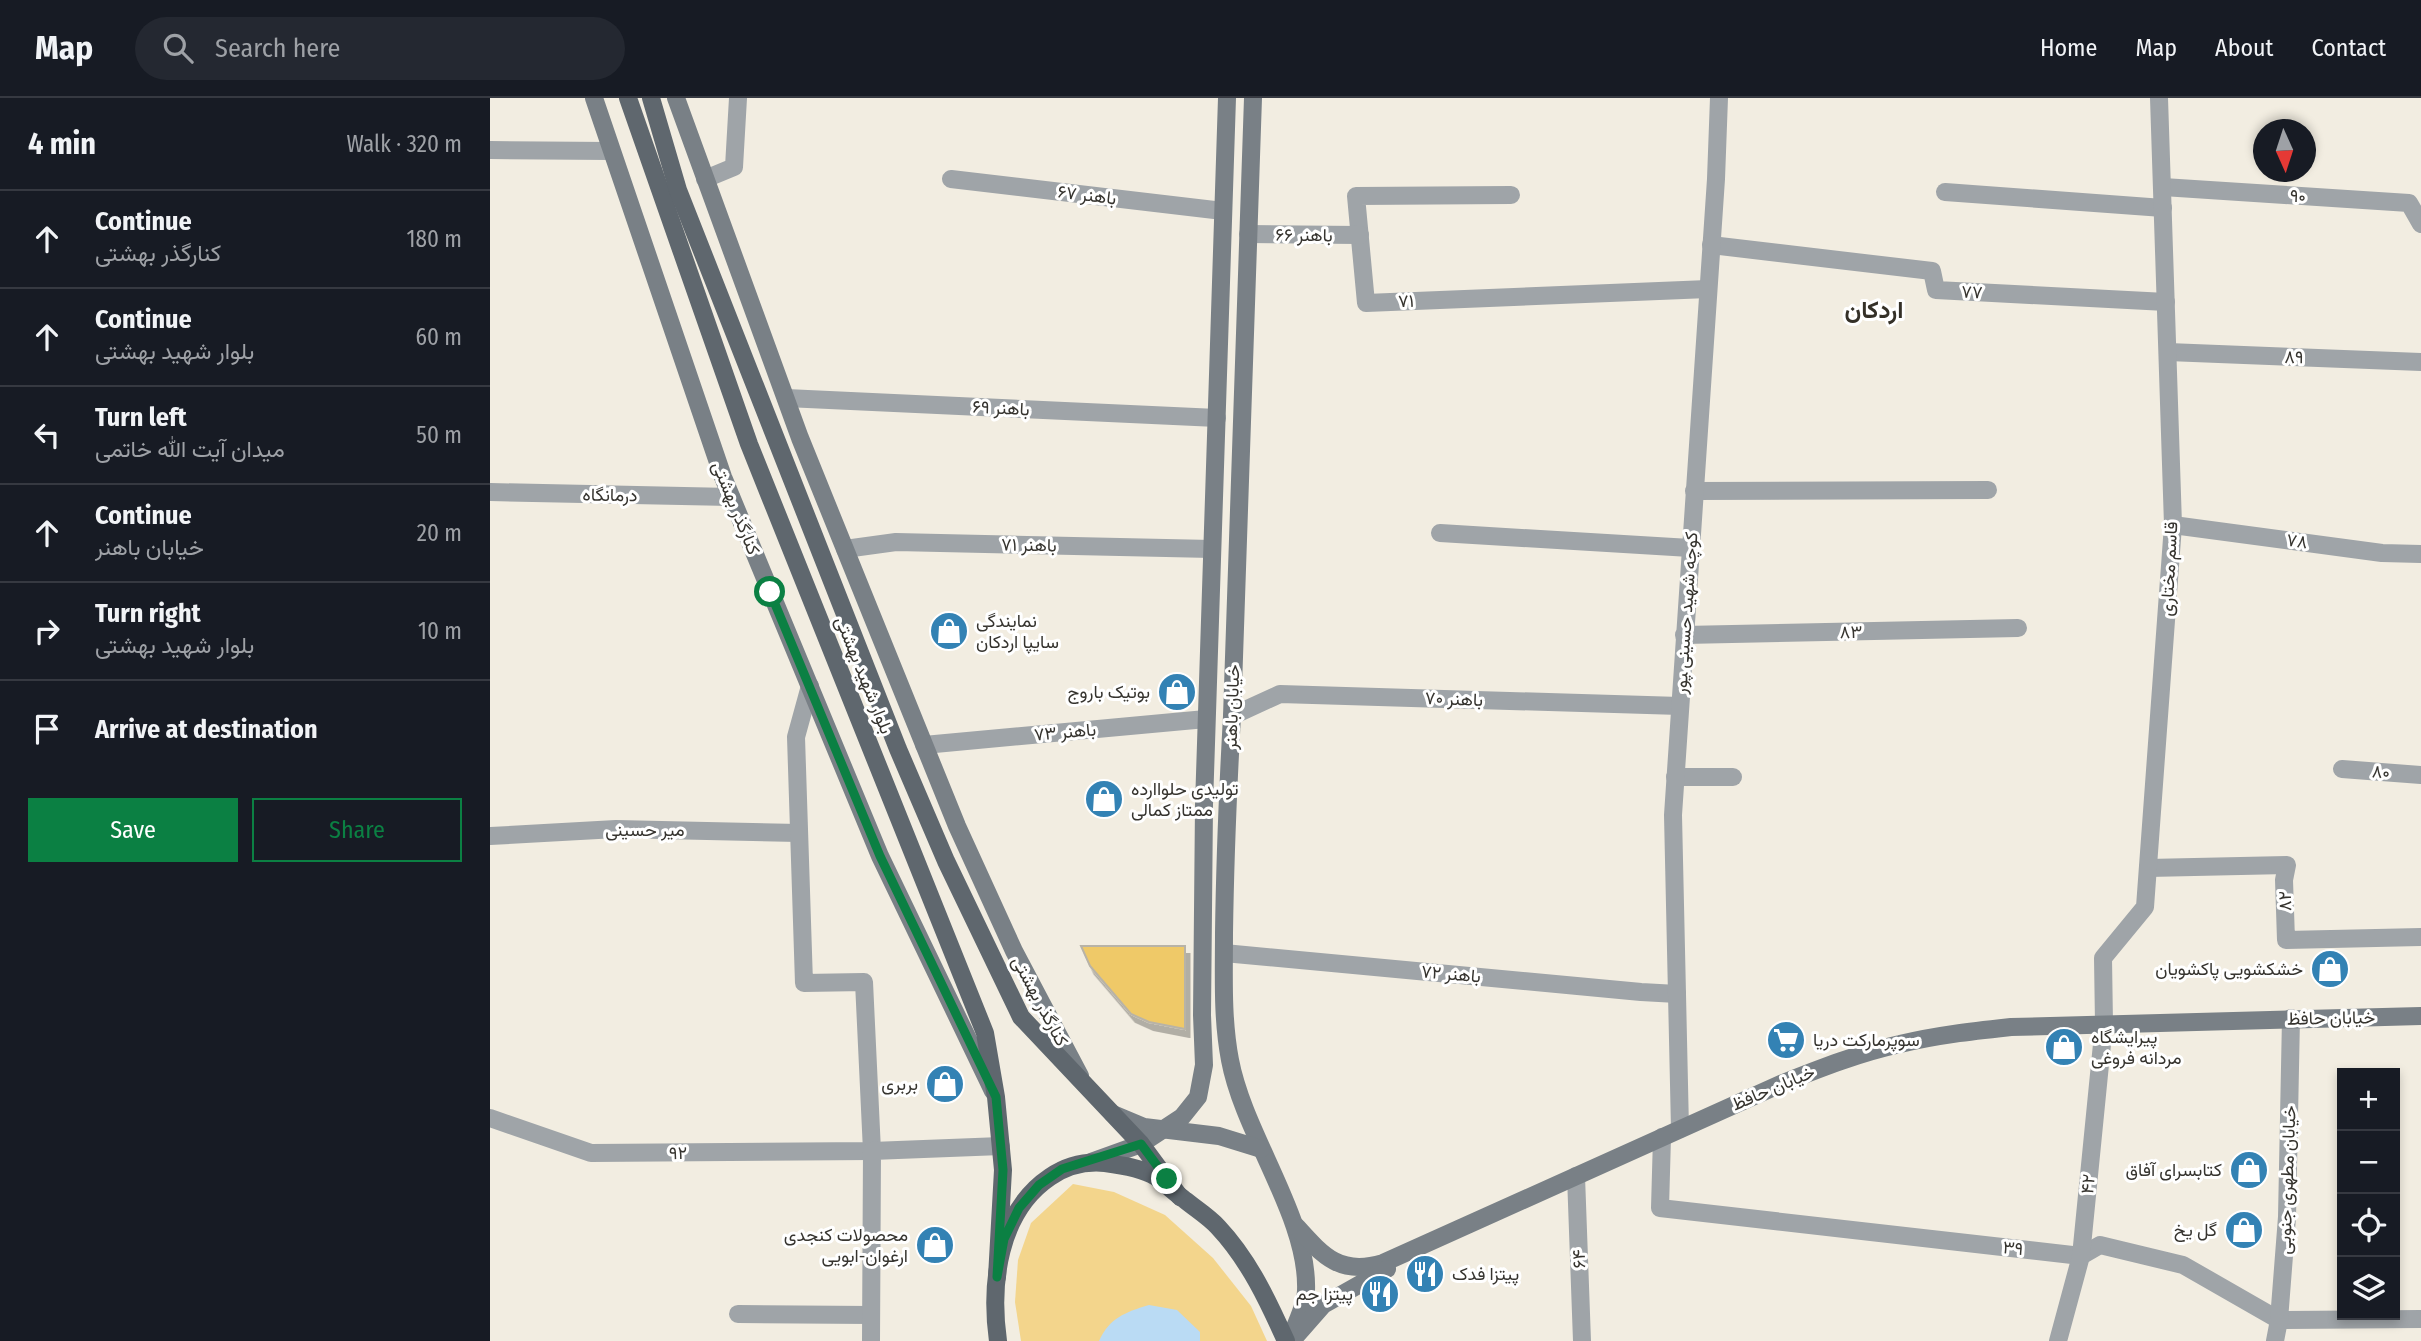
<!DOCTYPE html>
<meta charset="utf-8">
<style>
body{margin:0;font-family:"Fira Sans Condensed",Vazirmatn,sans-serif;background:#242831;color:#f1f3f6}
.controls{position:absolute;right:21px;bottom:21px;display:grid;overflow:hidden;border-radius:0px;box-shadow:0 4px 10px #0003}
.controls button{width:63px;height:63px;display:grid;place-items:center;padding:0;border:0;border-bottom:2px solid #363941;background:#171b24;color:#f1f3f6;font:35px sans-serif}
.compass{position:absolute;left:1763px;top:21px;width:63px;height:63px;border-radius:50%;background:#171b24;box-shadow:0 4px 10px #0003;rotate:177deg}
.stop{position:absolute;width:21px;height:21px;margin:-16px;border:5px solid #0b8043;border-radius:50%;background:#fff}
.stop.end{background:#0b8043;border-color:#fff;box-shadow:0 2px 7px #0008}
.list{margin:0;padding:0;list-style:none}
h2{display:flex;justify-content:space-between;align-items:center;height:91px;margin:0;padding:0 28px;font-size:30px}
h2 small{font-size:23px;font-weight:400;color:#9ea1a6}
.list li{display:grid;grid-template-columns:46px 1fr auto;gap:21px;align-items:center;box-sizing:border-box;height:98px;padding:0 28px;border-top:2px solid #363941}
.list b{display:block;font-size:26px;white-space:nowrap}
.list p{margin:0;font-size:23px;white-space:nowrap;color:#9ea1a6}
.list em{font-size:23px;font-style:normal;color:#9ea1a6}
.actions{display:flex;gap:14px;padding:21px 28px}
.actions a{flex:1;padding:16px 0;border:2px solid #0b8043;border-radius:0px;text-align:center;font-size:24px;color:#0b8043}
.actions .main{background:#0b8043;color:#fff}
.icon{flex:none;width:38px;height:38px;fill:none;stroke:currentColor;stroke-width:2;stroke-linecap:round;stroke-linejoin:round}
.map{position:relative;flex:none;width:1931px;height:1243px;overflow:hidden}
header{display:flex;align-items:center;gap:42px;box-sizing:border-box;height:98px;padding:0 35px;background:#171b24;border-bottom:2px solid #363941}
header strong{font-size:33px}
nav{display:flex;gap:38px;margin-inline-start:auto;font-size:24px}
.search{width:490px;height:63px;background:#242831;display:flex;align-items:center;gap:18px;box-sizing:border-box;padding:0 24px;border-radius:38px;color:#9ea1a6;font-size:26px}
main{display:flex}
aside{flex:1;background:#171b24}
.map>svg:first-child{display:block}
.green{fill:#f3d58c}
.water{fill:#badbf4}
.building{fill:#efc968;stroke:#b8b3a7;stroke-width:2;filter:url(#shadow)}
.lines{fill:none;stroke-linecap:round;stroke-linejoin:round}
.minor{stroke:#9fa4a8;stroke-width:18}
.tertiary{stroke:#9fa4a8;stroke-width:18}
.secondary{stroke:#798086;stroke-width:18}
.primary{stroke:#5f676e;stroke-width:18}
.route{stroke:#0b8043;stroke-width:9}
.labels{text-anchor:middle;stroke-width:6;stroke-linejoin:round;paint-order:stroke}
.street-label{font-size:18px;fill:#36342f;stroke:#fff}
.poi-label{font-size:18px;fill:#36342f;stroke:#fff;text-anchor:end}
.district-label{font-size:24px;font-weight:bold;fill:#343027;stroke:#fff}
</style>
<header>
<strong>Map</strong>
<div class="search"><svg class="icon" aria-label="search" viewBox="0 0 24 24"><circle cx="10" cy="10" r="6"/><path d="M15 15l6 6"/></svg>Search here</div>
<nav><a>Home</a><a>Map</a><a>About</a><a>Contact</a></nav>
</header>
<main>
<aside>
<h2>4 min<small>Walk · 320 m</small></h2>
<ul class="list">
<li><svg class="icon" aria-label="ahead" viewBox="0 0 24 24"><path d="M12 20V5M6 11l6-6 6 6"/></svg><div><b>Continue</b><p>کنارگذر بهشتی</p></div><em>180 m</em></li>
<li><svg class="icon" aria-label="ahead" viewBox="0 0 24 24"><path d="M12 20V5M6 11l6-6 6 6"/></svg><div><b>Continue</b><p>بلوار شهید بهشتی</p></div><em>60 m</em></li>
<li><svg class="icon" aria-label="left" viewBox="0 0 24 24"><path d="M17 20v-9H6M10 6l-5 5 5 5"/></svg><div><b>Turn left</b><p>میدان آیت الله خاتمی</p></div><em>50 m</em></li>
<li><svg class="icon" aria-label="ahead" viewBox="0 0 24 24"><path d="M12 20V5M6 11l6-6 6 6"/></svg><div><b>Continue</b><p>خیابان باهنر</p></div><em>20 m</em></li>
<li><svg class="icon" aria-label="right" viewBox="0 0 24 24"><path d="M7 20v-9h11M14 6l5 5-5 5"/></svg><div><b>Turn right</b><p>بلوار شهید بهشتی</p></div><em>10 m</em></li>
<li><svg class="icon" aria-label="arrive" viewBox="0 0 24 24"><path d="M6 21V4h12l-3 4 3 4H6"/></svg><div><b>Arrive at destination</b></div></li>
</ul>
<div class="actions"><a class="main">Save</a><a>Share</a></div>
</aside>
<div class="map">
<svg width="1931" height="1243" viewBox="0 0 1931 1243">
<defs>
<filter id="shadow"><feDropShadow dx="4.5" dy="8" stdDeviation="0" flood-color="#0004"/></filter>
</defs>
<rect width="100%" height="100%" fill="#f2ede1"/>
<!-- green -->
<path class="green" d="M583,1086L624,1094L675,1117L723,1160L761,1208L777,1243H531L525,1204L528,1162L541,1125Z"/>
<!-- water -->
<path class="water" d="M659,1207L687,1212L710,1234V1243H609C619,1220 636,1214 659,1207Z"/>
<!-- building -->
<path class="building" d="M591,848H695V931L659,924L641,916L600,868Z"/>
<g class="lines">
<!-- minor -->
<g class="minor">
<path d="M0,52L120,53"/>
<path d="M215,81L244,69L248,0"/>
<path d="M461,81L733,113"/>
<path d="M1673,89L1919,105L1931,126"/>
<path d="M1455,94L1673,110"/>
<path d="M1021,97L866,98L876,205L1218,191"/>
<path d="M758,136L870,137"/>
<path d="M1221,147L1442,173L1446,192L1676,204"/>
<path d="M1678,254L1931,264"/>
<path d="M296,300L727,320"/>
<path d="M1204,393L1498,392"/>
<path d="M0,394L241,399"/>
<path d="M1683,427L1892,455L1931,456"/>
<path d="M950,435L1200,450"/>
<path d="M355,451L406,444L722,451"/>
<path d="M1194,537L1528,530"/>
<path d="M742,618L790,596L1190,608"/>
<path d="M434,647L716,621"/>
<path d="M1852,671L1931,677"/>
<path d="M1185,679H1243"/>
<path d="M0,738L126,731L309,735"/>
<path d="M1658,770L1797,767L1794,782L1796,842L1931,839"/>
<path d="M734,855L1151,894L1187,896"/>
<path d="M0,1020L101,1055L382,1053L374,884L314,885L306,639L320,588"/>
<path d="M1190,1031L1183,717L1226,81L1229,0"/>
<path d="M1172,1039L1170,1110L1591,1158L1610,1147L1693,1167L1789,1222L1931,1221"/>
<path d="M1086,1078L1092,1243"/>
<path d="M248,1216L381,1217"/>
<path d="M381,1243L382,1053L511,1048"/>
<path d="M1568,1243L1591,1158L1614,926L1613,860L1655,809L1683,427L1669,0"/>
</g>
<!-- tertiary -->
<path class="tertiary" d="M1785,1243L1789,1222L1797,1119L1801,920"/>
<!-- secondary -->
<g class="secondary">
<path d="M104,0L233,379L390,758L503,993"/>
<path d="M186,0L310,340L467,728L524,853L590,978"/>
<path d="M763,0L742,618C738,690 735,763 734,835C734,878 732,920 740,962C754,1037 819,1120 816,1193C815,1209 805,1228 799,1243"/>
<path d="M623,1016L654,1029L729,1038L771,1051"/>
<path d="M601,1064L651,1046L692,1019L708,999L714,967L712,917L714,707L737,0"/>
<path d="M806,1128C833,1158 850,1178 893,1165L1293,985C1331,970 1369,955 1410,946C1446,937 1484,933 1521,929L1931,918"/>
<path d="M805,1239L833,1207L897,1171"/>
</g>
<!-- primary -->
<g class="primary">
<path d="M138,0L259,346L495,935L506,999L513,1072L507,1179"/>
<path d="M161,0L188,92L408,651L456,763L531,919L651,1046L690,1099"/>
<path d="M508,1243C500,1186 508,1114 560,1079C576,1068 595,1063 615,1065C631,1067 652,1070 666,1079C676,1086 685,1095 695,1102C706,1111 719,1119 728,1129C759,1162 778,1203 796,1243"/>
</g>
</g>
<g class="lines">
<!-- route -->
<path class="route" d="M280,494L390,758L506,999L513,1072L507,1179L514,1141L529,1110L549,1087L572,1071L651,1046L677,1081"/>
</g>
<!-- icons -->
<defs>
<symbol id="shop-disc" viewBox="-11 -11 22 22"><circle r="9.5" fill="#3382b4" stroke="#fff"/><path d="M-5-2.5h2.3a2.7 3.5 0 0 1 5.4 0H5L5.5 6h-11ZM-1.5-2.5h3a1.5 2.3 0 0 0-3 0Z" fill="#fff"/></symbol>
<symbol id="supermarket-disc" viewBox="-11 -11 22 22"><circle r="9.5" fill="#3382b4" stroke="#fff"/><path d="M-6-5.5h2.5l.6 2H6L4.5 2H-2.5L-4.4-4H-6ZM-1.5 3.2a1.3 1.3 0 1 0 .1 0ZM3 3.2a1.3 1.3 0 1 0 .1 0Z" fill="#fff"/></symbol>
<symbol id="restaurant-disc" viewBox="-11 -11 22 22"><circle r="9.5" fill="#3382b4" stroke="#fff"/><path d="M-5-6h1v4h1v-4h1v4h1v-4h1v5L-1.5 .5V6h-2V.5L-5-1ZM5-6V6H3V1.5H1.5Q1.5-4 5-6Z" fill="#fff"/></symbol>
</defs>
<g fill-rule="evenodd">
<use href="#shop-disc" x="437" y="511" width="44" height="44"/>
<use href="#shop-disc" x="665" y="572" width="44" height="44"/>
<use href="#shop-disc" x="592" y="679" width="44" height="44"/>
<use href="#shop-disc" x="1818" y="849" width="44" height="44"/>
<use href="#supermarket-disc" x="1274" y="920" width="44" height="44"/>
<use href="#shop-disc" x="1552" y="927" width="44" height="44"/>
<use href="#shop-disc" x="433" y="964" width="44" height="44"/>
<use href="#shop-disc" x="1737" y="1050" width="44" height="44"/>
<use href="#shop-disc" x="1732" y="1110" width="44" height="44"/>
<use href="#shop-disc" x="423" y="1125" width="44" height="44"/>
<use href="#restaurant-disc" x="913" y="1154" width="44" height="44"/>
<use href="#restaurant-disc" x="868" y="1174" width="44" height="44"/>
</g>
<g class="labels">
<!-- street labels -->
<g class="street-label">
<text transform="translate(597 97) rotate(7)" y="6">باهنر ۶۷</text>
<text transform="translate(1808 98) rotate(4)" y="6">۹۰</text>
<text transform="translate(814 137) rotate(1)" y="6">باهنر ۶۶</text>
<text transform="translate(1482 194) rotate(3)" y="6">۷۷</text>
<text transform="translate(916 203) rotate(-2)" y="6">۷۱</text>
<text transform="translate(1804 259) rotate(2)" y="6">۸۹</text>
<text transform="translate(511 310) rotate(3)" y="6">باهنر ۶۹</text>
<text transform="translate(120 397) rotate(1)" y="6">درمانگاه</text>
<text transform="translate(246 410) rotate(68)" y="6">کنارگذر بهشتی</text>
<text transform="translate(1807 443) rotate(8)" y="6">۷۸</text>
<text transform="translate(539 447) rotate(1)" y="6">باهنر ۷۱</text>
<text transform="translate(1679 471) rotate(-87)" y="6">قاسم مختاری</text>
<text transform="translate(1196 515) rotate(-86)" y="6">کوچه شهید حسینی ‍پور</text>
<text transform="translate(1361 534) rotate(-1)" y="6">۸۳</text>
<text transform="translate(374 577) rotate(68)" y="6">بلوار شهید بهشتی</text>
<text transform="translate(964 601) rotate(2)" y="6">باهنر ۷۰</text>
<text transform="translate(742 609) rotate(-88)" y="6">خیابان باهنر</text>
<text transform="translate(575 634) rotate(-5)" y="6">باهنر ۷۳</text>
<text transform="translate(1891 674) rotate(4)" y="6">۸۰</text>
<text x="155" y="738">میر حسینی</text>
<text transform="translate(1795 803) rotate(-91)" y="6">۸۲</text>
<text transform="translate(961 876) rotate(5)" y="6">باهنر ۷۲</text>
<text transform="translate(550 903) rotate(62)" y="6">کنارگذر بهشتی</text>
<text transform="translate(1841 920) rotate(-1)" y="6">خیابان حافظ</text>
<text transform="translate(1283 990) rotate(-23)" y="6">خیابان حافظ</text>
<text transform="translate(188 1055) rotate(-1)" y="6">۹۲</text>
<text transform="translate(1797 1082) rotate(-88)" y="6">خیابان مطهری جنوبی</text>
<text transform="translate(1598 1086) rotate(-84)" y="6">۴۲</text>
<text transform="translate(1523 1150) rotate(6)" y="6">۳۹</text>
<text transform="translate(1089 1161) rotate(-92)" y="6">۶۴</text>
</g>
<!-- poi labels -->
<g class="poi-label">
<text x="486" y="529" text-anchor="start">نمایندگی<tspan x="486" dy="21">سایپا اردکان</tspan></text>
<text x="660" y="600">بوتیک باروج</text>
<text x="641" y="697" text-anchor="start">تولیدی حلواارده<tspan x="641" dy="21">ممتاز کمالی</tspan></text>
<text x="1813" y="877">خشکشویی پاکشویان</text>
<text x="1601" y="945" text-anchor="start">پیرایشگاه<tspan x="1601" dy="21">مردانه فروغی</tspan></text>
<text x="1323" y="948" text-anchor="start">سوپرمارکت دریا</text>
<text x="428" y="992">بربری</text>
<text x="1732" y="1078">کتابسرای آفاق</text>
<text x="1727" y="1138">گل یخ</text>
<text x="418" y="1143">محصولات کنجدی<tspan x="418" dy="21">ارغوان-ابویی</tspan></text>
<text x="962" y="1182" text-anchor="start">پیتزا فدک</text>
<text x="863" y="1202">پیتزا جم</text>
</g>
<!-- district labels -->
<g class="district-label">
<text x="1384" y="220">اردکان</text>
</g>
</g>
</svg>
<div class="controls">
<button>+</button>
<button>−</button>
<button><svg class="icon" aria-label="locate" viewBox="0 0 24 24"><circle cx="12" cy="12" r="6"/><path d="M12 2v4M12 18v4M2 12h4M18 12h4"/></svg></button>
<button><svg class="icon" aria-label="layers" viewBox="0 0 24 24"><path d="M12 4l9 5-9 5-9-5zM3 14l9 5 9-5"/></svg></button>
</div>
<svg class="compass" viewBox="-18 -18 36 36"><path d="M0-13l5 13h-10z" fill="#e53935"/><path d="M0 13l5-13h-10z" fill="#9ea1a6"/></svg>
<div class="stop" style="left:280px;top:494px"></div>
<div class="stop end" style="left:677px;top:1081px"></div>
</div>
</main>
